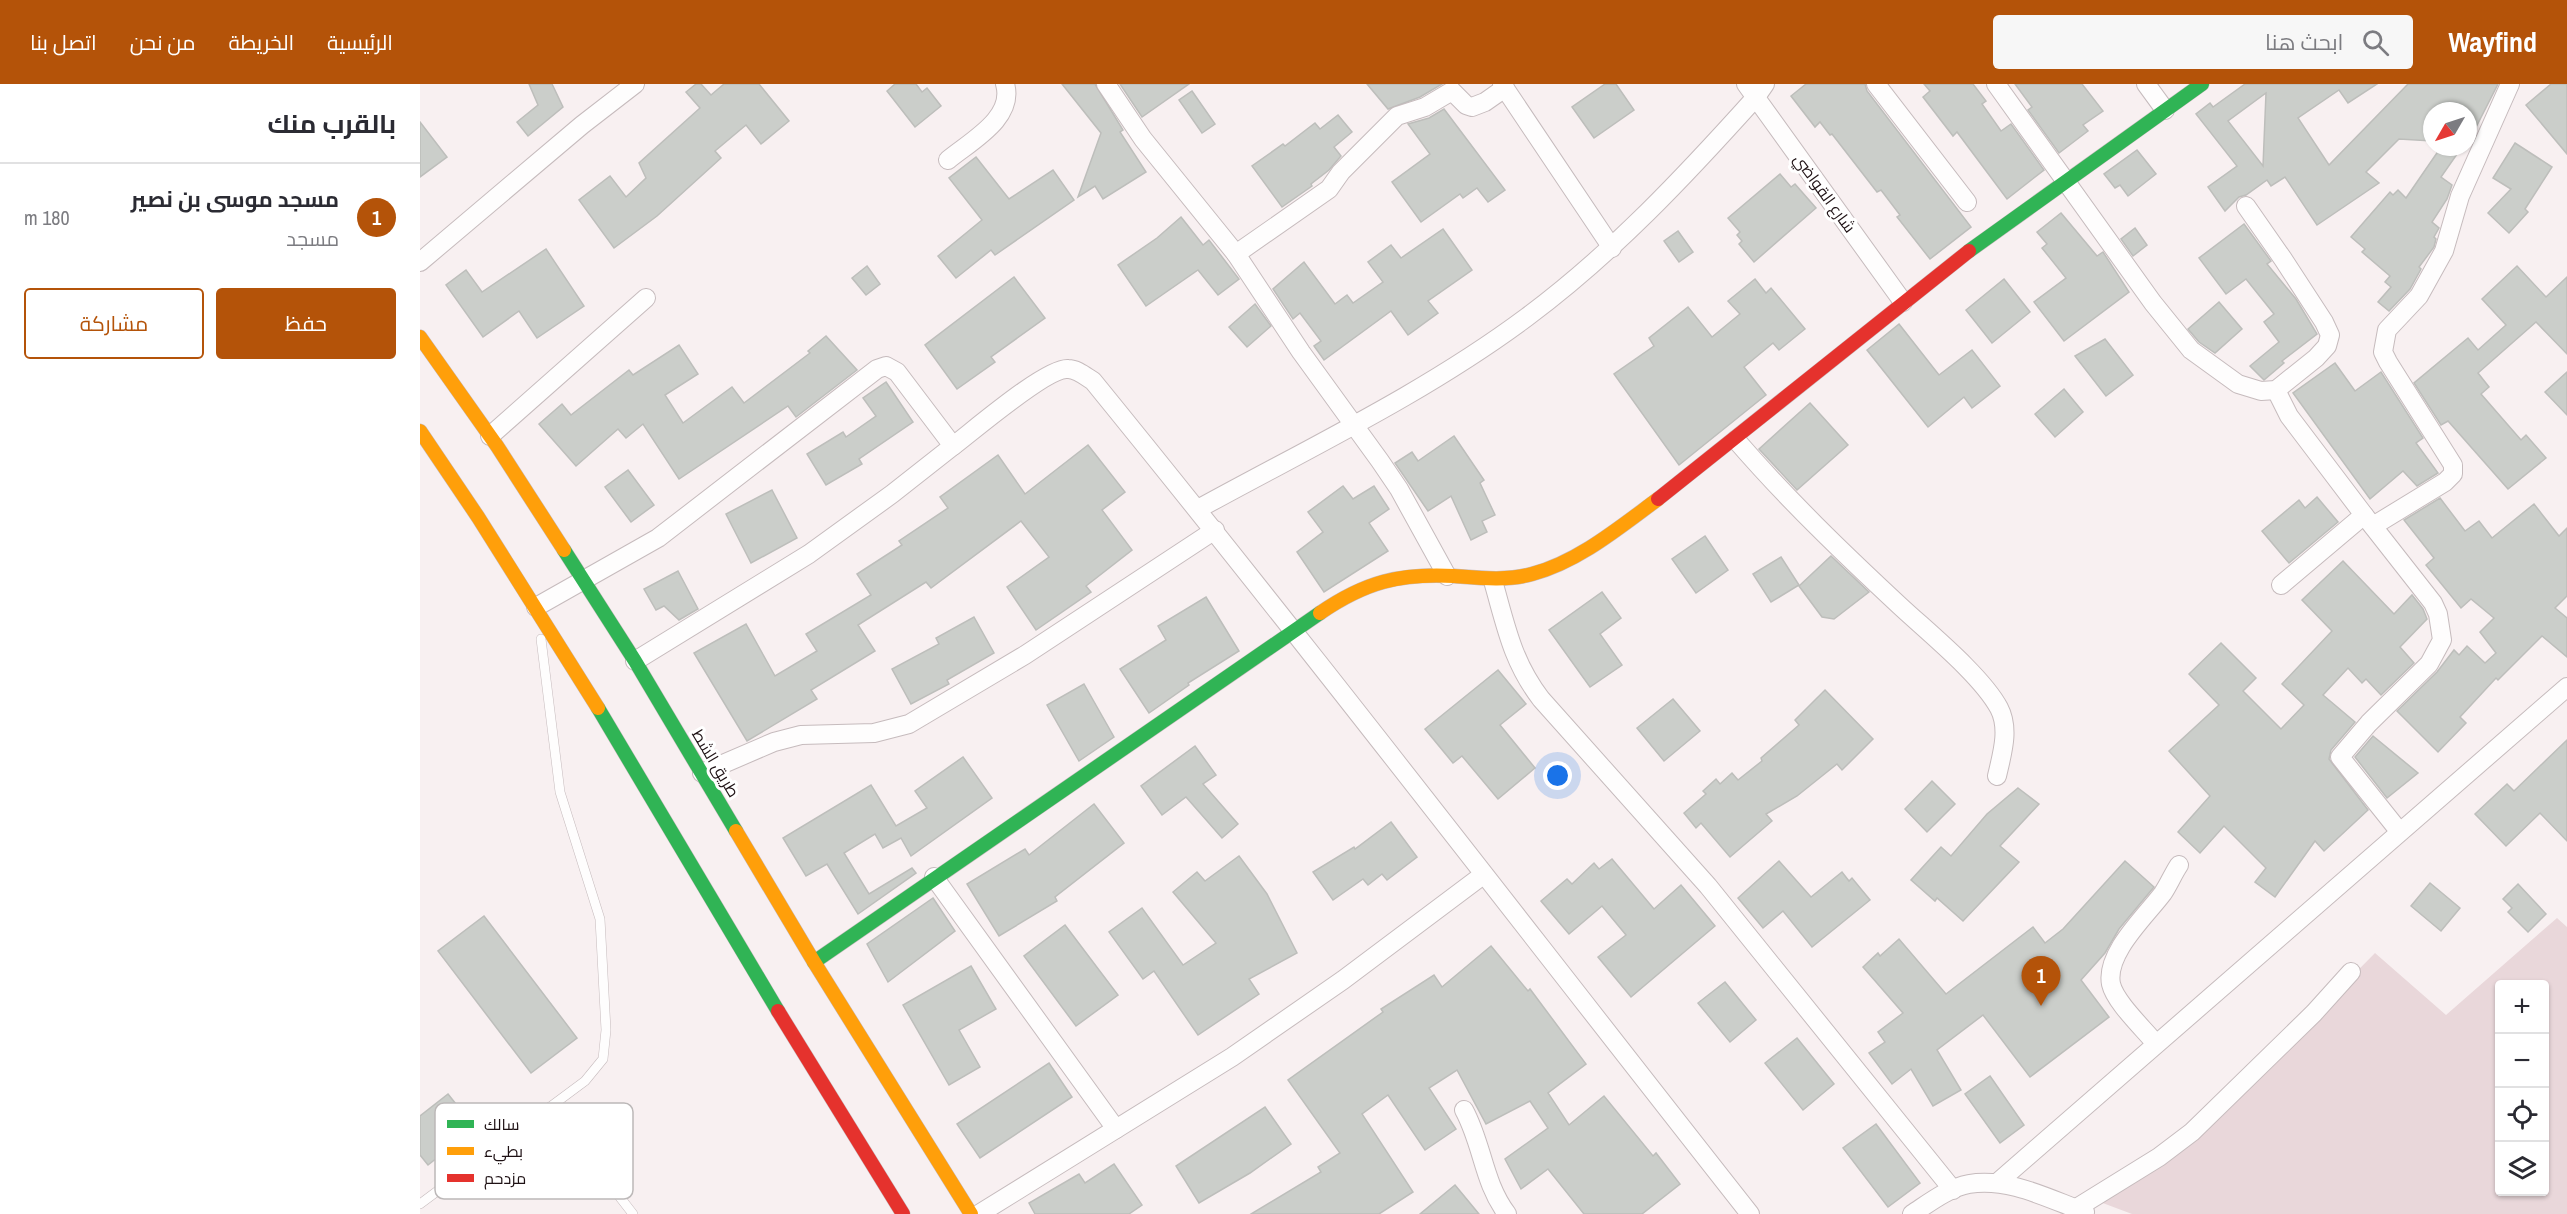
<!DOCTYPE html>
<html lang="ar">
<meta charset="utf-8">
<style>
body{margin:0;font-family:"Archivo Narrow",Cairo,sans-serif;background:#f7f7f7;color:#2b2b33;direction:rtl}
.controls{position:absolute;right:18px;bottom:18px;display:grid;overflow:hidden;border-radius:6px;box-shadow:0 2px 4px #0004}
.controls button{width:54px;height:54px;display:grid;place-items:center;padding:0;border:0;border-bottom:2px solid #e1e1e2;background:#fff;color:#2b2b33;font:30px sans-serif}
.compass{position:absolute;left:2003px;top:18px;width:54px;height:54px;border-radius:50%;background:#fff;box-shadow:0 2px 4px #0004;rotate:231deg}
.you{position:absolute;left:1138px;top:692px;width:21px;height:21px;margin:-15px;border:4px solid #fff;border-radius:50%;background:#1a73e8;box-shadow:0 0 0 9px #1a73e833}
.badge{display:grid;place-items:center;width:39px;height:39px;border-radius:50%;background:#b45309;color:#fff;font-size:20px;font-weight:700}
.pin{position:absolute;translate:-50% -50px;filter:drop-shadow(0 2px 3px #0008)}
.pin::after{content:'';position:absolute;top:32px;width:21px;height:18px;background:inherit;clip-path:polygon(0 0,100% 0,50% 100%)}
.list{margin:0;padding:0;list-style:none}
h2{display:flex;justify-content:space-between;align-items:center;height:78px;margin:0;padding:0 24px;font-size:26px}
h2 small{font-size:20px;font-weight:400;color:#7c7c81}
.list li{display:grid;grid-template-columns:39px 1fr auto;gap:18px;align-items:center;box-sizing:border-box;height:108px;padding:0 24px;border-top:2px solid #e1e1e2}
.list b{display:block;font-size:22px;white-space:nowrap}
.list p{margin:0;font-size:20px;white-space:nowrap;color:#7c7c81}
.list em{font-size:20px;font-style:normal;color:#7c7c81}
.actions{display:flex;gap:12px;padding:18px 24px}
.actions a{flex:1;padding:14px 0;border:2px solid #b45309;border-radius:6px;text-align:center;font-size:21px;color:#b45309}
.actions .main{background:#b45309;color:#fff}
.icon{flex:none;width:33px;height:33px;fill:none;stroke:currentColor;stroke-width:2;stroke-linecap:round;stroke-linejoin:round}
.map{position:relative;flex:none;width:2147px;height:1130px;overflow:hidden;direction:ltr}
header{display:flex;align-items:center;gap:36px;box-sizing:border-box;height:84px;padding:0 30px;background:#b45309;color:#fff}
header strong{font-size:28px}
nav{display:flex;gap:33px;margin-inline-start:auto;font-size:21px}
.search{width:420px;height:54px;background:#f7f7f7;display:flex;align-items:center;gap:15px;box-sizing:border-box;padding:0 21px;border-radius:6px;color:#7c7c81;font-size:22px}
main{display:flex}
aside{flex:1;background:#fff}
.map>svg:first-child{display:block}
.green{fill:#e9d7da;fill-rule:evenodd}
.building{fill:#cbceca;stroke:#bdbebb;stroke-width:1.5;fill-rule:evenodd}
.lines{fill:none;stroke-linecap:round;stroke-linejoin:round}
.lane-casing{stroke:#c6bbbd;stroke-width:10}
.street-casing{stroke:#c6bbbd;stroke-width:20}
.fast-casing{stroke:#c6bbbd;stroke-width:15}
.slow-casing{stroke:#c6bbbd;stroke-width:15}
.jam-casing{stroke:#c6bbbd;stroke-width:15}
.lane{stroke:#fefdfd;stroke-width:9}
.street{stroke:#fefdfd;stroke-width:18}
.fast{stroke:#30b455;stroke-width:14}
.slow{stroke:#ff9f0a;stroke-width:14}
.jam{stroke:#e5322d;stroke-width:14}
.labels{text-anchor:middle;stroke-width:6;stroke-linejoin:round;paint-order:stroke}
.street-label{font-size:16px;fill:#1e1114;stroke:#fff}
.key{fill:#fff;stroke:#bcb8b8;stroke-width:1.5}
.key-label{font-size:16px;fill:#1e1114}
</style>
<header>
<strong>Wayfind</strong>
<div class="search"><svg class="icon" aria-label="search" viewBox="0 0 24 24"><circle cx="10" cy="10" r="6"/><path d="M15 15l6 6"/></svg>ابحث هنا</div>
<nav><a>الرئيسية</a><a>الخريطة</a><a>من نحن</a><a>اتصل بنا</a></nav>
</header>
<main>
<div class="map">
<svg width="2147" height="1130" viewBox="0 0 2147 1130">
<rect width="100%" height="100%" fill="#f8f0f1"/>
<!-- green -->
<path class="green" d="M2137,834L2147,843V1130H1712L1680,1118L1871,954L1955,869L2026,931ZM2080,900H2124V1108H2080Z"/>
<!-- building -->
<g class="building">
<path d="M109,0H132L143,23L108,52L97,38L118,21Z"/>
<path d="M276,0H281L291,11L304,0H339L369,37L341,60L326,41L295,67L301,74L237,132L194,164L159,116L190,92L206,113L226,94L219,79L280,24L266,8Z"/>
<path d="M475,0H496L502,8L507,4L521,22L495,43L467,7Z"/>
<path d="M642,0H675L703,46L700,48L726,88L683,115L675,102L658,113L681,49Z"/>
<path d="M700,0H769L722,33Z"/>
<path d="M947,0H1022L1000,13L968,25Z"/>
<path d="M1185,0H1196L1214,26L1174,54L1152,23Z"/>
<path d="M1386,0H1445L1447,7L1551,143L1510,175L1477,133L1480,131L1461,106L1457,108L1412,50L1410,51L1400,38L1395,43L1371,12Z"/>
<path d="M1504,0H1553L1566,17L1562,20L1581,47L1591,40L1624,86L1587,115L1537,48L1533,52L1503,13L1510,7Z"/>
<path d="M1595,0H1662L1683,27L1663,41L1668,47L1639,69L1608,26L1612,23Z"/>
<path d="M1825,0H1957L1928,19L1919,6L1878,34L1909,81L1988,0H2078L2048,59V27H2012V57L1979,55L1946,88L1959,99L1897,141L1865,93L1851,102L1847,96L1826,111L1819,113L1805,127L1788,103L1817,82L1776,30L1790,19L1793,23ZM1846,9L1843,82L1808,37Z"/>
<path d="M2131,0H2147V70L2106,21Z"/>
<path d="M772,7L795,40L782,49L759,16Z"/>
<path d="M1024,25L1085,106L1068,118L1057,104L1043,114L1040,110L1001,138L972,98L1010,70L988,40L1009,34Z"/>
<path d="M918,31L932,48L914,63L921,72L909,86L891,100L892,102L862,123L832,82L863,60L865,62L895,39L900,45Z"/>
<path d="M0,38L27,73L0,93Z"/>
<path d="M2095,59L2132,83L2105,125L2108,128L2089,149L2068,129L2091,105L2073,94Z"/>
<path d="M2021,63H2042L2021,93L2032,101L2027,115L2012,138L2019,144L2014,153L2016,155L2014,163L1999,183L2001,185L1990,205L1969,227L1958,218L1971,203L1965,198L1970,192L1942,168L1945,165L1931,153L1970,108L1973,111L1978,106L1986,114Z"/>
<path d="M1717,66L1736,90L1708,112L1700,101L1695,104L1684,90Z"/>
<path d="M556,73L589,115L633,86L654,116L575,171L571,166L536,194L518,172L562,136L529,94Z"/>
<path d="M1360,90L1371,103L1375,100L1396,124L1334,178L1319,160L1322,157L1317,151L1320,148L1308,134Z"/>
<path d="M1641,129L1677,172L1683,168L1709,208L1644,257L1614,218L1646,194L1622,164L1627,160L1617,148Z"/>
<path d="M761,133L783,161L789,156L819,195L798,211L778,186L726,222L698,181L737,154Z"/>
<path d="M1824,140L1851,177L1847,180L1876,215L1897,250L1862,277L1864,279L1844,296L1830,282L1859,258L1844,238L1854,230L1826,195L1806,210L1779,174Z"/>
<path d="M1715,144L1727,161L1713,172L1701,155Z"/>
<path d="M1023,145L1052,186L1008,217L1018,229L988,251L971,227L904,276L894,262L901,257L880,229L873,235L853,205L884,178L915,220L927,211L933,219L963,198L948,178L971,161L981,174Z"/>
<path d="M1258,147L1273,168L1259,178L1244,157Z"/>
<path d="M126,165L164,222L117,254L99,227L63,253L26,201L46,186L62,208Z"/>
<path d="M447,182L460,200L446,211L432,194Z"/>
<path d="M2097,182L2126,213L2147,193V270L2116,238L2058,289L2069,303L2061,310L2101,356L2106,351L2126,374L2088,405L2028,337L2021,341L1994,299L2048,254L2058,266L2086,241L2062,215Z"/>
<path d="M594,193L625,234L571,273L575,278L537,305L505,261Z"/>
<path d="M1335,195L1346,209L1351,204L1385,245L1359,266L1353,259L1324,283L1346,311L1259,381L1194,290L1234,262L1229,254L1268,223L1292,253L1320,230L1308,217Z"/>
<path d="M1584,195L1610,228L1572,259L1546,226Z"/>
<path d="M1799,218L1822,245L1795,269L1779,258L1768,245Z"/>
<path d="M835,220L851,242L827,263L809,243Z"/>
<path d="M1479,240L1519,291L1552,266L1580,302L1552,324L1544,313L1508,343L1447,266Z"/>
<path d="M406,252L437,286L376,333L368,322L259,395L223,340L206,354L198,345L156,382L119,340L142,320L151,331L209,286L213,291L259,261L278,290L245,311L263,339L312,303L324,319L390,269L388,267Z"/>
<path d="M1685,255L1713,291L1686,312L1655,272Z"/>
<path d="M1915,279L1935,307L1961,288L2003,354L1996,359L2018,389L1997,402L1983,387L1950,415L1873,309Z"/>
<path d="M2147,288V331L2125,308Z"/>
<path d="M466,298L493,338L439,375L442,380L406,401L387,370L423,348L426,353L456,332L443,314Z"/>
<path d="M1644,305L1663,328L1635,353L1615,330Z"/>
<path d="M1390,319L1428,361L1377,406L1339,365Z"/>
<path d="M1034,352L1064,396L1060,399L1075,431L1062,437L1067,448L1051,456L1031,412L1008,427L975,379L992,368L998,377Z"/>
<path d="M668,361L705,408L682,426L712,466L666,502L671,508L616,546L587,503L629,473L601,437L511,504L506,498L438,541L455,567L391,606L397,615L327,657L274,569L326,540L355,592L397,567L386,550L451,511L437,490L482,461L479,457L528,424L520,413L578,371L605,410Z"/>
<path d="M208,386L234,421L211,438L185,403Z"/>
<path d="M923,402L933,415L954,402L969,425L949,439L968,467L904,508L877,468L903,448L888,428Z"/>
<path d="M352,406L377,454L331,479L306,430Z"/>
<path d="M1897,413L1918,438L1869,479L1842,447L1879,416L1885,424Z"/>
<path d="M2020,414L2045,447L2059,437L2072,454L2114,420L2139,452L2147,444V512L2135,524L2147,534V573L2122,552L2078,596L2076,594L2040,633L2046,639L2018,668L1977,627L2017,588L2034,566L2039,571L2047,562L2065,579L2076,569L2060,548L2074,534L2051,515L2041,524L2006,481L2014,474L1984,436Z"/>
<path d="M1285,452L1308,486L1276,509L1252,475Z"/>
<path d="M1411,472L1449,508L1414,535L1402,533L1379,502Z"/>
<path d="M1361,473L1379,501L1351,518L1333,490Z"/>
<path d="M1923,477L1974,530L1992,511L2003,525L2007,535L1980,563L1994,579L1961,611L1946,595L1942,599L1928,584L1903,611L1935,638L1911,666L1909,675L1948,726L1904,767L1895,757L1855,813L1835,798L1846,784L1804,742L1780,769L1758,748L1790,712L1749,667L1799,621L1769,590L1801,559L1836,594L1823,607L1861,645L1884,621L1862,600L1912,547L1882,516Z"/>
<path d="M258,487L278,525L259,536L244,522L236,526L224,505Z"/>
<path d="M1182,508L1201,534L1180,550L1202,581L1170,603L1129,546Z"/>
<path d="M786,513L819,567L768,599L769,601L729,629L700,585L746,556L738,542Z"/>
<path d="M554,533L574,569L527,596L529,600L491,620L472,585L519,560L516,554Z"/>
<path d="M1078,586L1106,620L1080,641L1115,684L1078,715L1042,672L1033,679L1005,645Z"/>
<path d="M664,600L694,653L659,677L627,621Z"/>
<path d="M1405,606L1453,655L1422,686L1417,680L1377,712L1346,730L1352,737L1310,773L1281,739L1276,744L1264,729L1286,710L1283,707L1296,695L1300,700L1312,689L1318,696L1342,677L1341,674L1379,641L1375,636Z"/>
<path d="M1253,615L1280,647L1244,677L1217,644Z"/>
<path d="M1953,652L1998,689L1967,714L1935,673Z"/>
<path d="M2147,656V757L2120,729L2086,762L2055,730L2087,700L2094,707Z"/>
<path d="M775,662L796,691L783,700L818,740L802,754L766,713L742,731L721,702Z"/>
<path d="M543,673L572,714L491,772L481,754L463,764L455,750L424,769L449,810L492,784L496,789L438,830L407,780L386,792L363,754L451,701L476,742L507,724L495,707Z"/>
<path d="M1512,697L1535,720L1507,748L1485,725Z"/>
<path d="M1598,704L1619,720L1580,762L1599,778L1543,837L1517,814L1515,817L1491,796L1521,763L1531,772L1567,730Z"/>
<path d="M674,720L704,759L635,813L637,817L579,852L547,800L605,765L609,771Z"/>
<path d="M971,738L997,773L967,796L962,790L948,801L943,795L913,816L893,788L934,763L935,765Z"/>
<path d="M819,772L847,810L877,869L829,895L839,910L778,951L734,887L723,895L689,848L722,824L763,881L796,859L753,808L777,788L785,797Z"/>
<path d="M1192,775L1234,825L1261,801L1295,842L1211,913L1178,873L1206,851L1182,822L1149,850L1121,817L1147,795L1152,800L1174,779L1179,785Z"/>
<path d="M1359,777L1391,813L1422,788L1429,797L1432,794L1450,816L1392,863L1363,827L1343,844L1318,814Z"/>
<path d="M1705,777L1734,803L1699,845L1685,869L1661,896L1689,933L1610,993L1563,931L1517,966L1541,1006L1513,1022L1491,985L1472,1000L1449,969L1465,958L1458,948L1483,929L1443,883L1458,869L1460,872L1479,855L1526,910L1613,843L1625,859L1643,845Z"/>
<path d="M2010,799L2040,824L2021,847L1991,822Z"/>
<path d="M2098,800L2126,830L2108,848L2088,828L2092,824L2083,815Z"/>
<path d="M513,814L535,847L468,898L447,860Z"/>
<path d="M64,832L157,954L111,989L18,867Z"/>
<path d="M645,841L698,911L656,942L604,872Z"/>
<path d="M1071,862L1108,907L1110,905L1166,980L1128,1009L1149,1041L1184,1012L1233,1072L1236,1069L1260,1100L1222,1130H1164L1128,1085L1101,1105L1085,1075L1128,1044L1110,1017L1066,1040L1037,986L1009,1004L1036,1045L1005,1066L968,1011L942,1030L993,1108L959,1130H831L901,1088L898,1083L920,1069L868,996L963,928L961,925L1014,891L1022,903Z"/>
<path d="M551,882L576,925L539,946L560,983L529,1001L483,921Z"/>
<path d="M1305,898L1336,936L1310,958L1278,919Z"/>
<path d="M1377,954L1414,1000L1383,1026L1345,979Z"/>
<path d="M629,979L652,1013L560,1074L537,1040Z"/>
<path d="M1570,992L1604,1041L1580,1059L1545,1010Z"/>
<path d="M28,1010L55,1044L8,1081L0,1071V1032Z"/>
<path d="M845,1023L871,1060L830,1089L779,1119L756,1082Z"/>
<path d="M1456,1040L1500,1099L1468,1123L1423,1064Z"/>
<path d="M694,1080L722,1121L709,1130H615L609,1119L659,1090L665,1099Z"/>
<path d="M1035,1101L1059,1130H1000Z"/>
</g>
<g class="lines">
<defs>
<g id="lane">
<path d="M121,555L140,708L180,835L186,946L183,975L165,997L130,1023"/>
<path d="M0,1120L130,1023L213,1130"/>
</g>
<g id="street">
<path d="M686,0L723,55L816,170L881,268L960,377L979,405L1027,492"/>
<path d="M1082,0L1192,164"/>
<path d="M1326,0L1483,218"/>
<path d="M1456,0L1547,118"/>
<path d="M1576,0L1733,219L1771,266L1818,300L1841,307L1856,306L1896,274L1907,262L1910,251L1904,238L1863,175L1826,122"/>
<path d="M1726,0L1745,26"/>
<path d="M528,76C551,57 595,34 585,0"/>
<path d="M816,170L909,105L921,88L977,32L1005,23L1032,7L1046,21L1052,23L1065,18L1085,4"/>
<path d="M0,178L162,41L215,0"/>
<path d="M1856,306L1869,332L1944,431L1861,501"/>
<path d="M70,352L226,214"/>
<path d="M1316,356C1368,416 1422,468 1480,522C1509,549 1561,591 1579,624C1590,645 1582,670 1577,692"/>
<path d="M533,362C553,347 627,283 648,285C657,285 665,292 673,297C896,571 1111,852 1330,1130"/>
<path d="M778,425C889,364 1005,309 1107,233C1193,169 1265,92 1336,13L1345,0"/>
<path d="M1944,431L2013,519L2018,530L2022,556L2009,580L1949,639L1920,673L1979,747"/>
<path d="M1953,442L2025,398L2033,390V381L1968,278L1963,268L1967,246L1999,212L2024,167L2040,112L2090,0"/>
<path d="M1073,497C1086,542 1092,577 1121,615L1288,802L1533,1106"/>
<path d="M116,523L238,454L457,285L466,282L477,288L533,362L472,410L389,470L215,577"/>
<path d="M282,689L354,658L381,651L454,649L489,640L605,571L795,446"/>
<path d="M514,793L696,1045"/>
<path d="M1736,960C1724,945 1695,918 1691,900C1685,869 1726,832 1743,809C1749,800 1753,790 1759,781"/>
<path d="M1044,1026C1063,1061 1063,1098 1087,1130"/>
<path d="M1577,1099L2147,603"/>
<path d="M1655,1125L1739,1073L1772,1048L1894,929L1931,888"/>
<path d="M559,1130L812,973L923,896L1063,791"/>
<path d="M1492,1130C1509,1119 1528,1104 1549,1100C1588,1093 1629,1115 1665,1128"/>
</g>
<g id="fast">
<path d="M1549,167L1782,0"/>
<path d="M144,466L215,577L316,747"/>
<path d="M178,624L358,927"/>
<path d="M394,878L900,529"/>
</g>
<g id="slow">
<path d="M0,253L77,362L144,466"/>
<path d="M0,347L58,433L178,624"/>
<path d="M900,529C945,498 980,489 1034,492C1060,494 1087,497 1112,490C1158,478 1200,443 1238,415"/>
<path d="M316,747L394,878L551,1130"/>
</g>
<g id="jam">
<path d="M1238,415L1549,167"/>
<path d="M358,927L483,1130"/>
</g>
</defs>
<!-- lane casing -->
<use href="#lane" class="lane-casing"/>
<!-- street casing -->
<use href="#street" class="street-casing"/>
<!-- fast casing -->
<use href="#fast" class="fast-casing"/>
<!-- slow casing -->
<use href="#slow" class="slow-casing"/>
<!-- jam casing -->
<use href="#jam" class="jam-casing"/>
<!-- lane -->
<use href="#lane" class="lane"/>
<!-- street -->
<use href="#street" class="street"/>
<!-- fast -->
<use href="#fast" class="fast"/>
<!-- slow -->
<use href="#slow" class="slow"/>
<!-- jam -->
<use href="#jam" class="jam"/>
</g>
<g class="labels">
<!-- street labels -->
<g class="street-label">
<text transform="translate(1405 109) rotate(54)" y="6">شارع القواضي</text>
<text transform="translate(296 679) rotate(59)" y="6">طريق الشط</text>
</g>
</g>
<!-- legend -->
<rect x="15" y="1019" width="198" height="96" rx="9" class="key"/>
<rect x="27" y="1036" width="27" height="8" fill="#30b455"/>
<rect x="27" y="1063" width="27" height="8" fill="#ff9f0a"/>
<rect x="27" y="1090" width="27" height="8" fill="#e5322d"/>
<g class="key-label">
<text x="64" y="1046">سالك</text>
<text x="64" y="1073">بطيء</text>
<text x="64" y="1100">مزدحم</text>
</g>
</svg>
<div class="controls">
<button>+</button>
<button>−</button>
<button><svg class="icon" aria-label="locate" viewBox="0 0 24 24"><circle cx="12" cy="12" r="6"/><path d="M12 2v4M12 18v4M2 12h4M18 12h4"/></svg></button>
<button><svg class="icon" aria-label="layers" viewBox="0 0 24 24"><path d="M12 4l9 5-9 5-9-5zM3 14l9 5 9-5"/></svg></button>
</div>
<svg class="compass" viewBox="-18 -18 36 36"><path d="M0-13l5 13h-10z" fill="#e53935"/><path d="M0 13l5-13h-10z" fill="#7c7c81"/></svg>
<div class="you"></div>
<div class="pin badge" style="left:1621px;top:922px">1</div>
</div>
<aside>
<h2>بالقرب منك<small></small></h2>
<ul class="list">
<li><span class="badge">1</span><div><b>مسجد موسى بن نصير</b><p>مسجد</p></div><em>180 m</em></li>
</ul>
<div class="actions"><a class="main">حفظ</a><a>مشاركة</a></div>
</aside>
</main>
